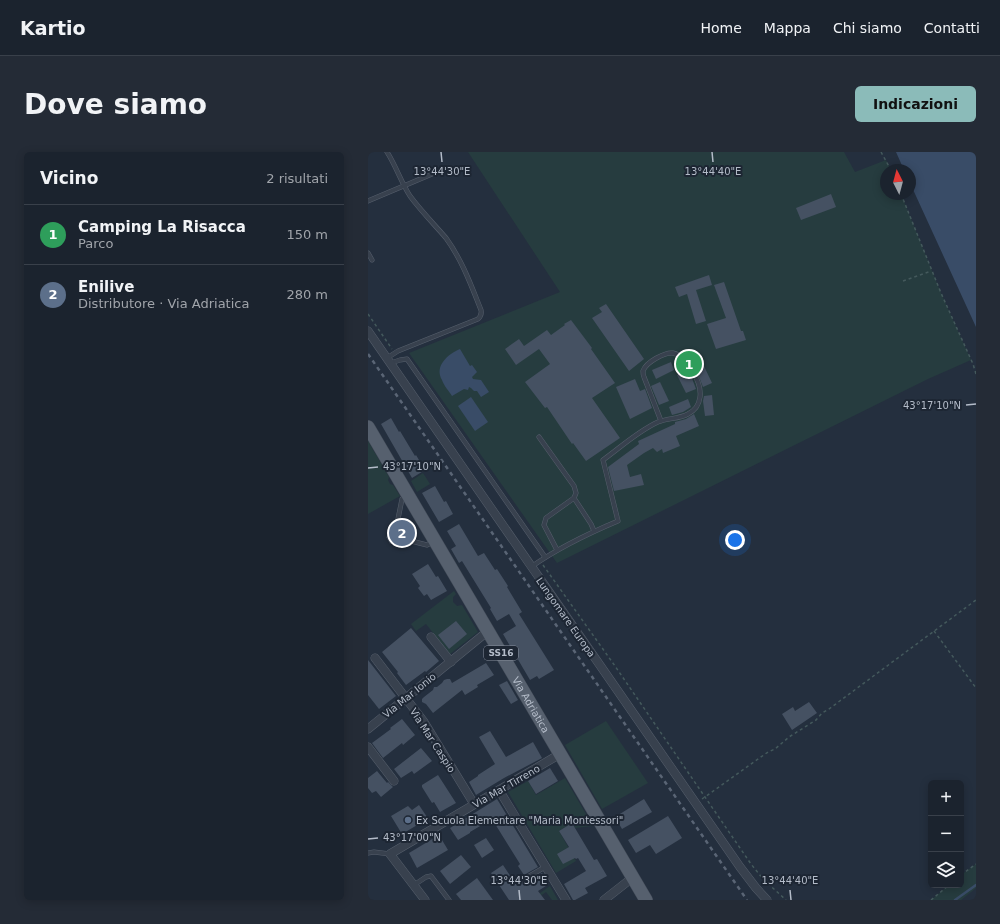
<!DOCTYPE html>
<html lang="it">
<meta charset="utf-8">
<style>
body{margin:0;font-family:"DejaVu Sans",sans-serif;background:#242b36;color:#f1f3f6}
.controls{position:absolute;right:12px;bottom:12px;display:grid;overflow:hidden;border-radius:6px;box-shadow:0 2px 10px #0003}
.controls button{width:36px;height:36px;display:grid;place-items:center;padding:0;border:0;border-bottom:1px solid #39404a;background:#1b232e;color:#f1f3f6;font:20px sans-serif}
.compass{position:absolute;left:512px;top:12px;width:36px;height:36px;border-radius:50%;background:#1b232e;box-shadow:0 2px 10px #0003;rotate:354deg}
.you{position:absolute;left:367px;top:388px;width:14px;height:14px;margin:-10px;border:3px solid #fff;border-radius:50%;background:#1a73e8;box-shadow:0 0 0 6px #1a73e833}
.badge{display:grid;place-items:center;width:26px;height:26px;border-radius:50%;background:#8bbbb9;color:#fff;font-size:13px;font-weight:700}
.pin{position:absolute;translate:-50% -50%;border:2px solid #fff;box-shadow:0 1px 4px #0006}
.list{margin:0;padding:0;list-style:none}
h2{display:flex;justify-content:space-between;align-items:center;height:52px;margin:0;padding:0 16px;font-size:17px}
h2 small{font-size:13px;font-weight:400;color:#a0a4aa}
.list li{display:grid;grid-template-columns:26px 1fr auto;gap:12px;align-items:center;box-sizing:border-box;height:60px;padding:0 16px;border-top:1px solid #39404a}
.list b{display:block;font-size:15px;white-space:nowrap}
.list p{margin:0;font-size:13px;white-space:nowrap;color:#a0a4aa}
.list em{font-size:13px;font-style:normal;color:#a0a4aa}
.icon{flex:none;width:22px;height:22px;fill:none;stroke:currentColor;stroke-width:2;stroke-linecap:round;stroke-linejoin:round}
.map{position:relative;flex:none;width:608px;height:748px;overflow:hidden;border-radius:6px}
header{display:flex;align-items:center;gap:24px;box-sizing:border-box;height:56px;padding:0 20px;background:#1b232e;border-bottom:1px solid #39404a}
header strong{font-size:19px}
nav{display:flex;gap:22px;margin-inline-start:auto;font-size:14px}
.intro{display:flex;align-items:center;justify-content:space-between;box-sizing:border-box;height:96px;padding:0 24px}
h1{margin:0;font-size:28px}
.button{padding:10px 18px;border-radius:6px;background:#8bbbb9;color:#111;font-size:14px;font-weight:700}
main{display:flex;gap:24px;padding:0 24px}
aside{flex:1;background:#1b232e;border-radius:6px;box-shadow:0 2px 10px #0003}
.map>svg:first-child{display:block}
.green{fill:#263c3f}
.water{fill:#394c67}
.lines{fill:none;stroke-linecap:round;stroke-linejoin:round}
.stream{stroke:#394c67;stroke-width:2.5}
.building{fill:#455162}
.service-casing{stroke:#565f6c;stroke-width:5}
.minor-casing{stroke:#565f6c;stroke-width:9}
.primary-casing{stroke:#414a57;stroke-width:14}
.path{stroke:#44595c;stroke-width:1.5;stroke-dasharray:3 3;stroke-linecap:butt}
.service{stroke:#38414e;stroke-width:4}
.minor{stroke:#38414e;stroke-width:8}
.primary{stroke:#56606e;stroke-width:13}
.rail{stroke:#5a6575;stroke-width:2.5;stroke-dasharray:4 4;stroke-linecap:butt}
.ticks{fill:none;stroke:#b4bcc9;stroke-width:1.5}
.service-dot{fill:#5c6f8a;stroke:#1d2633;stroke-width:1.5}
.labels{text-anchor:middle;stroke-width:4;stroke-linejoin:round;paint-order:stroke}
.shield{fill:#1d2633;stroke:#878f9c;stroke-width:1}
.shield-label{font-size:9px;font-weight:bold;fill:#b4bcc9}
.street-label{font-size:10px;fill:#b4bcc9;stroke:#1d2633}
.poi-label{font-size:10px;fill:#b4bcc9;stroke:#1d2633;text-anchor:start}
.ticks-label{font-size:10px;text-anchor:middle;fill:#b4bcc9;stroke:#1d2633;stroke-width:4;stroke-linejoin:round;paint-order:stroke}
</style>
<header>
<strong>Kartio</strong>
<nav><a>Home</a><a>Mappa</a><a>Chi siamo</a><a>Contatti</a></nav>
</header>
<div class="intro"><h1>Dove siamo</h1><a class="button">Indicazioni</a></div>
<main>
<aside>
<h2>Vicino<small>2 risultati</small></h2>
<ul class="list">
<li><span class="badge" style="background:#2e9e5b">1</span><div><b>Camping La Risacca</b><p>Parco</p></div><em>150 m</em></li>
<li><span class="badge" style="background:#5c6f8a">2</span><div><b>Enilive</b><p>Distributore · Via Adriatica</p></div><em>280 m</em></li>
</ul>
</aside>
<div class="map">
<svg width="608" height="748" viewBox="0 0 608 748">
<rect width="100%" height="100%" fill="#242f3e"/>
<!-- green -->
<g class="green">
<path d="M100,0H476L487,20L518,8L523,18H518V42H533L573,141L603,208L560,227L189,411L41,201L192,140Z"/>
<path d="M0,289L21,325L20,328L22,332L25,333L32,344L0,362Z"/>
<path d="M55,321L62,332L49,340L43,329Z"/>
<path d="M86,439L88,442L85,445V450L89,454L94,453L110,480L82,502L58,472L48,479L43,472Z"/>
<path d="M238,569L280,631L234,657L197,593Z"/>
<path d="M197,626L225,674L207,676L204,671L191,679L208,709L188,721L140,640L160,629L168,643Z"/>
<path d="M608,712V736L593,748H563L581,733H593V723Z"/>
<path d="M182,734L190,748H184L178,740L167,748H162Z"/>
</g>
<!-- water -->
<g class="water">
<path d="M528,0H608V175L542,31V18H536Z"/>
<path d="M92,197L102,214L104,213L109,220L104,225L105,227L113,228L121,240L113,245L109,239H106L103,236L101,235L100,238L96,237L84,244C81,239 76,234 74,228C66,214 80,202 92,197Z"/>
<path d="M103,245L120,270L107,279L90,254Z"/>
</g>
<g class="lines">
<!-- stream -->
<path class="stream" d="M587,748L608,733"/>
</g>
<!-- building -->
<g class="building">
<path d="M463,42L468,55L433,68L428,56Z"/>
<path d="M341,123L344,133L328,138L338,169L328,172L319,142L311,145L307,135Z"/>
<path d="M356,130L373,179H375L378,188L348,197L339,172L358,166L346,133Z"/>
<path d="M238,152L276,207L261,219L224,166L234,160L231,156Z"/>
<path d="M203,168L224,196L223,197L247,231L224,246L252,286L218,309L205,291L204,292L179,255L177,256L157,230L182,212L171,197L148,213L137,197L151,187L156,194L179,178L183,183L197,173L196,172Z"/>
<path d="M303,210L306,218L288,227L284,218Z"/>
<path d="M335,212L344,231L335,235L331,225L327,216Z"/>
<path d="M318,219V220L320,219L322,221L328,237L318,241L309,223Z"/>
<path d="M267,227L272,239L277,237L284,256L262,267L248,235Z"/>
<path d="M292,230L301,249L291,253L283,234Z"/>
<path d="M344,243L346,263L337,264L335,249L336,244Z"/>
<path d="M320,247L323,255L315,260L304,263L301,255Z"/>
<path d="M326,262L331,274L308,284L312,294L295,301L294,297L289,300L285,296L276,301L259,313L262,325L273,322L276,333L246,339L240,315L271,292L270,289L307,272V270L318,267Z"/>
<path d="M23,266L31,280L32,279L47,304L48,303L57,318L44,326L13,272Z"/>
<path d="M67,334L76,350L78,349L85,362L71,370L54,341Z"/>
<path d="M41,371L45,378L42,380L38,373Z"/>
<path d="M91,372L110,404L116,401L127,418L129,417L140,434L139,435L154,460L151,462L186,518L171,527L169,524L162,528L135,482L148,474L141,462L129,469L122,457L123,456L94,409L91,411L83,397L88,394L79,379Z"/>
<path d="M32,377L36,384L22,392L18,385Z"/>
<path d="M60,412L68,425L70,424L79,439L63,448L59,442L56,444L50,436L52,434L44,422Z"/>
<path d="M88,469L99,482L81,497L70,483Z"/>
<path d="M43,476L71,509L58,520L57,519L38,533L29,521L30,520L14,500Z"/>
<path d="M0,508L28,544L11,557L0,543Z"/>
<path d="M118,511L126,523L109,533L110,535L97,543L94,538L65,561L58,552L54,550V547L56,545L65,538L66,535H69L74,531L76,528L79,527H82L84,531Z"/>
<path d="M139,529L150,548L143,552L131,533Z"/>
<path d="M441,550L449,561L424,578L414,562L425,555L427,559Z"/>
<path d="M34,567L47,583L35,593L34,591L15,606L4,591L23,577L22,576Z"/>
<path d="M122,579L138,605L165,590L174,606L136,626L108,643L101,630L110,624V623L127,612L111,585Z"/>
<path d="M53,596L64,609L46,622L44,619L33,626L26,617Z"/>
<path d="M182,616L190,629L168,642L160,629Z"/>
<path d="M9,619L19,631L20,630L25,635L13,645L8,639L4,641L0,636V626Z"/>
<path d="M70,623L88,651L72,660L66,650L64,651L54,635V633Z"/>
<path d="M129,647L170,715L156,723L150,714L152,712L124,667L102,680V681L90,688L82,676Z"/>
<path d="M276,647L284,660L254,677L247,665Z"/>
<path d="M51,653L59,665L50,670L51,672L34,682L23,664L40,654L44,658Z"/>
<path d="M300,664L314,686L288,702L282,693L268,701L260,688Z"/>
<path d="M204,671L226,708L229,707L239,724L217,736L220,741L207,748H205L196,732L218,719L210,706L208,707L207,706L195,712L189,702L201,695L191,679Z"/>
<path d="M71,683L80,698L49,716L41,701Z"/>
<path d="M118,686L126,698L114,706L106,693Z"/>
<path d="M93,703L103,715L82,732L72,719Z"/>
<path d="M135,713L149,734L174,721L181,732L170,739L177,748H141L123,721Z"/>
<path d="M109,726L125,748H93L88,742Z"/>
</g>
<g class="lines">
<defs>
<g id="service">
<path d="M0,49L76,17"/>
<path d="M0,101L4,108"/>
<path d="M19,206L30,199L110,167C113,164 114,162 113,158C103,133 94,108 78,86C66,72 53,59 42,44C33,30 28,14 19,0"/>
<path d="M23,211L32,208L39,207L177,405"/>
<path d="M171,285L206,334L208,341L206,346L178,366L176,373L189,398"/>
<path d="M38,345L34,347L30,367L43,389L59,393L64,390"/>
<path d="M206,346L223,372L226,379"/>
<path d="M163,415C190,396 219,382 250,369L235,308C253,295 270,279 290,270C300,266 311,267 320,262C326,259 331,253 332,245C334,232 320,204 305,201C297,200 278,210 275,219C275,221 275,223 276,225L293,269"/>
<path d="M0,701L6,700L22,702"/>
<path d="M151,730L177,715"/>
<path d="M46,733L58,725L63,724L81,748"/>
</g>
<g id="minor">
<path d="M0,179L372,715L388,736L399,748"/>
<path d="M63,485L83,510"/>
<path d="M7,506L56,570L106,652"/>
<path d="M0,577L120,479"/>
<path d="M0,595L26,629"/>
<path d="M131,638L198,748"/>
<path d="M57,748L22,702L192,602"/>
<path d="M236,748L264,726"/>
</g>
<g id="primary">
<path id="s1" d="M0,275L278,748"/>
</g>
</defs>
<!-- service casing -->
<use href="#service" class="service-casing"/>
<!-- minor casing -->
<use href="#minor" class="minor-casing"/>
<!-- primary casing -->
<use href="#primary" class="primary-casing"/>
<!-- path -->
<g class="path">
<path d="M513,0L523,18"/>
<path d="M533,42L573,141L605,212L608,222"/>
<path d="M535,129L563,119"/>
<path d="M0,162L24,197"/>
<path d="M175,413L247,514L383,712L395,727L418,748"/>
<path d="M566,479L608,536"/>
<path d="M334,647L400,600L407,597L421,585L448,568L454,561L461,557L608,448"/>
<path d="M593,723L608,712"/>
<path d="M563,748L581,733"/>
</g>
<!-- service -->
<use href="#service" class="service"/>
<!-- minor -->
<use href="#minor" class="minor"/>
<!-- primary -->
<use href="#primary" class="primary"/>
<!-- rail -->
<path class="rail" d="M0,202L379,748"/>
</g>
<!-- ticks -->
<path class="ticks" d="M73,0L74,10M344,0L345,10M598,253L608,252M0,316L10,315M0,687L10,686M151,738L152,748M422,738L423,748"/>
<!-- markers -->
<circle class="service-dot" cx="40" cy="668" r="4"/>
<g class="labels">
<!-- shield labels -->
<rect class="shield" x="116" y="494" width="34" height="14" rx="3"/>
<g class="shield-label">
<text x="133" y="504">SS16</text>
</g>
<!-- street labels -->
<g class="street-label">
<text transform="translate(198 465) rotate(55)" y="4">Lungomare Europa</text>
<text transform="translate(41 543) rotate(-39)" y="4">Via Mar Ionio</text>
<text dy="4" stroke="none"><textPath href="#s1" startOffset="322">Via Adriatica</textPath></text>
<text transform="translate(65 588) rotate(57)" y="4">Via Mar Caspio</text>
<text transform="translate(138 634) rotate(-30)" y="4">Via Mar Tirreno</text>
</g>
<!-- poi labels -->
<g class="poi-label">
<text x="48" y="672">Ex Scuola Elementare "Maria Montessori"</text>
</g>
</g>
<g class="ticks-label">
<text x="74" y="23">13°44'30"E</text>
<text x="345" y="23">13°44'40"E</text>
<text x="564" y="257">43°17'10"N</text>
<text x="44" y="318">43°17'10"N</text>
<text x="44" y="689">43°17'00"N</text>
<text x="151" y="732">13°44'30"E</text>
<text x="422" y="732">13°44'40"E</text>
</g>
</svg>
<div class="controls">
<button>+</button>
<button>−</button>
<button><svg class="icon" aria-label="layers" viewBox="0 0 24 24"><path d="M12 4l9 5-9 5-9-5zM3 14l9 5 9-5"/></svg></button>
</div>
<svg class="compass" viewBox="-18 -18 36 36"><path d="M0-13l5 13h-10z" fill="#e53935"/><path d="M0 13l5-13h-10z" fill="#a0a4aa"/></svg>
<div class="you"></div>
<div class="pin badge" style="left:321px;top:212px;background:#2e9e5b">1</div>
<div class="pin badge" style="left:34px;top:381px;background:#5c6f8a">2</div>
</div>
</main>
